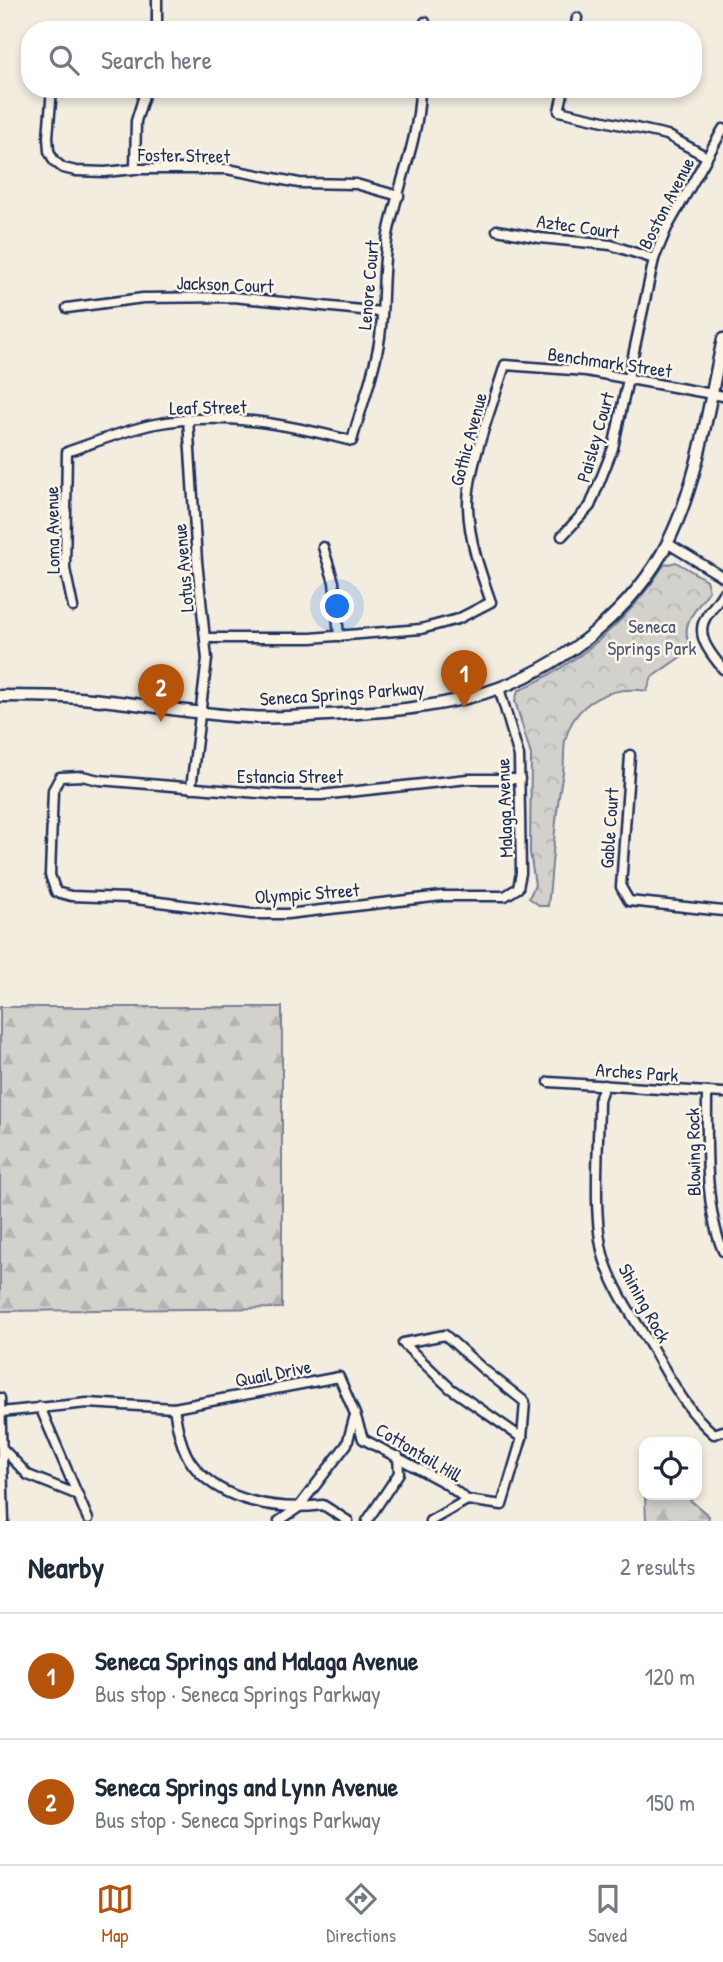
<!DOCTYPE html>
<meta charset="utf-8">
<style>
body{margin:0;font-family:"Patrick Hand",sans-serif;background:#f2f2f3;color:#1f2937}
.controls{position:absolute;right:21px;bottom:21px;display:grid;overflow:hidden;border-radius:14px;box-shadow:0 4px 10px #0003}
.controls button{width:63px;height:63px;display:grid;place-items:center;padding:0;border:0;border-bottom:2px solid #e0e1e3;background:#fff;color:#1f2937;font:35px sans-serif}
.you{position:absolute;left:338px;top:607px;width:24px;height:24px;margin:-18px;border:5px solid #fff;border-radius:50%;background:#1a73e8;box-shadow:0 0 0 10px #1a73e833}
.badge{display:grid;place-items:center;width:46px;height:46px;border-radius:50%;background:#b45309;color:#fff;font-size:23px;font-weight:700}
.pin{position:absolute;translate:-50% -58px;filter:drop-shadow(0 2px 4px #0008)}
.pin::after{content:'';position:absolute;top:37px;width:24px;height:21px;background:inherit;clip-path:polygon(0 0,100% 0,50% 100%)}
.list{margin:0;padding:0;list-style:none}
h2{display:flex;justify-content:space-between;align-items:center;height:91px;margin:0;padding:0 28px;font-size:30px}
h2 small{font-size:23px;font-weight:400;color:#747a83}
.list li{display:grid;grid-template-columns:46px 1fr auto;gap:21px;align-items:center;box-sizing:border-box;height:126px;padding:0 28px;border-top:2px solid #e0e1e3}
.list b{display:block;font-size:26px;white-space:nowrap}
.list p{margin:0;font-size:23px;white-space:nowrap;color:#747a83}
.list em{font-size:23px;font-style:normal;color:#747a83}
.icon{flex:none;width:38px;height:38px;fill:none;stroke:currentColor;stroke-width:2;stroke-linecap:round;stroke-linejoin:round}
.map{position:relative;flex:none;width:723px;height:1521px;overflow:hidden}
.search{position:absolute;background:#fff;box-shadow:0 4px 10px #0003;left:21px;right:21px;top:21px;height:77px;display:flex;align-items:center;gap:18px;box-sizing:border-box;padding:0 24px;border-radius:28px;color:#747a83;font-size:26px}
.sheet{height:343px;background:#fff}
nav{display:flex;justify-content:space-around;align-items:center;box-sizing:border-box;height:98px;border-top:2px solid #e0e1e3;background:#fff;font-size:19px;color:#747a83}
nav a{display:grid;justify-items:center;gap:4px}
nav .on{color:#b45309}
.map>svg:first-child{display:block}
.forest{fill:url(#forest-firs);stroke:#778095;stroke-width:2}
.park{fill:url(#park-crowns);stroke:#778095;stroke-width:2}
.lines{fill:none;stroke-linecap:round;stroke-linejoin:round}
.minor-casing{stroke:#1b2f5e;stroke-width:13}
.tertiary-casing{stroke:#1b2f5e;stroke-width:15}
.minor{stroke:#fcf5e5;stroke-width:8}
.tertiary{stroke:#fcf5e5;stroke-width:10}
.labels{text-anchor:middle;stroke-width:5;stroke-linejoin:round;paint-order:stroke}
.street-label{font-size:19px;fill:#1b2f5e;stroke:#fcf5e5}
.park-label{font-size:19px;fill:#49587a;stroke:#fcf5e5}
</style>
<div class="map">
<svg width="723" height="1521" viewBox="0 0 723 1521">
<defs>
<pattern id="forest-firs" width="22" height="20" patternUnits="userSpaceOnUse" patternTransform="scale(1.75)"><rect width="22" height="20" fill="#d3d1cc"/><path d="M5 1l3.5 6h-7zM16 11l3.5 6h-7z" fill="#b5b4b2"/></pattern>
<pattern id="park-crowns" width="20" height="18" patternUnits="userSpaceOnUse" patternTransform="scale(1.75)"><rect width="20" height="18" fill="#d3d1cc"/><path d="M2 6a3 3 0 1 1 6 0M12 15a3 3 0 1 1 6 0" fill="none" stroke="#b5b4b2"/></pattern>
</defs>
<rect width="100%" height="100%" fill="#f3ede0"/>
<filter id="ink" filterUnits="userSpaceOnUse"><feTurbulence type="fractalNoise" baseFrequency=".0143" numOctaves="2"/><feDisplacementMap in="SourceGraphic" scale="14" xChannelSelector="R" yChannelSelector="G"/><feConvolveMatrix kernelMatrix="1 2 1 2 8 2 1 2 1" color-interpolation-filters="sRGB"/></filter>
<g filter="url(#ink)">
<!-- forest -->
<g class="forest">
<path d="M0,1007H282V1308L0,1311Z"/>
<path d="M645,1495H684L709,1516L708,1521H646Z"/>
</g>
<!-- park -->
<path class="park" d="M676,562L706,580L709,591C696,610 677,626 692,649L652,677L647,691C610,685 574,702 565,741C563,753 565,766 562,778C554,820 553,863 548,906H540L529,898L535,885L530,852L531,755L515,701L518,691C579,663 628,622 664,565Z"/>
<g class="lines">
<defs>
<g id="minor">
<path d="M157,0V30"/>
<path d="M424,30L425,22"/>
<path d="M575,30L577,18"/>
<path d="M52,89L48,137L49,151L54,161L63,168L76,171L105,172L135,169H227L299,183L356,184L399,196"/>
<path d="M564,89L559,111L667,135L707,157"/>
<path d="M135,169L136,121L146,89"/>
<path d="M497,230L540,238L611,245L654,259"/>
<path d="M67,308L143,298L233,297L381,312"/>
<path d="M188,419L197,561L207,659L191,788"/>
<path d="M562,536L590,506L613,448L654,259L667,228L723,129"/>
<path d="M667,543L723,577"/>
<path d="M323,547L334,582L339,636"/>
<path d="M723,593C718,602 711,609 706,617C694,636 712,655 723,669"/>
<path d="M73,607L65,569L67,452C96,442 125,430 155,424C222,411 287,424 352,441C361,407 375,372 380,337C385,301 381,266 389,230C399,182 419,139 420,89"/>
<path d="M205,638H311L421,629L458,619L491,602C480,571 469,540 468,507C467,469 493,404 505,365L586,371L723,396"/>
<path d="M499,688L519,756L521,873L518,888L505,896H442L287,914H252L128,898L71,896L56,892L50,875L53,790L60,777L82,776L99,780L283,795H321L468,779H520"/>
<path d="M630,755L621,887L629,901L723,911"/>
<path d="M549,1082L723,1093"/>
<path d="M604,1085L599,1100C599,1145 591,1224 606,1264C617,1295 638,1324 655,1353C672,1382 687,1411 714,1434L723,1431"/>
<path d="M707,1092C707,1140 704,1207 723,1251"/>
<path d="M445,1335L483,1369L525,1402L522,1438L450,1388L403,1343Z"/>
<path d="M0,1398L4,1521"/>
<path d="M40,1407L88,1519"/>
<path d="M174,1408C177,1426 181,1450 193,1465C221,1502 279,1511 323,1505L348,1521"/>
<path d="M1,1412L87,1403L174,1408L339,1377L355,1414L363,1439L445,1483L467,1500"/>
<path d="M3,1449L28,1475L78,1495"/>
<path d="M279,1521L298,1508L347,1444L355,1415"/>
<path d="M367,1521L399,1473L398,1456"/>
<path d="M430,1521L467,1500L502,1505L522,1438"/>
</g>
<path id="tertiary" d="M0,696C27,696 53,696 79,698C136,702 191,714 248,717C279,719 311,716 343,714C394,711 451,706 499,688C568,662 634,609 668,542C699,479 708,407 723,339"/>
</defs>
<!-- minor casing -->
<use href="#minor" class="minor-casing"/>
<!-- tertiary casing -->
<use href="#tertiary" class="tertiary-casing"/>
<!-- minor -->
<use href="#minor" class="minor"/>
<!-- tertiary -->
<use href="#tertiary" class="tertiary"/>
</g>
</g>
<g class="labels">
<!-- street labels -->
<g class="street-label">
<text transform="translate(184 155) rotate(1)" y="7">Foster Street</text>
<text transform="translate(666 203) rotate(-63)" y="7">Boston Avenue</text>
<text transform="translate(578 226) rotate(8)" y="7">Aztec Court</text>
<text transform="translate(225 284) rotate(2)" y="7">Jackson Court</text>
<text transform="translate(368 285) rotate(-85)" y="7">Lenore Court</text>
<text transform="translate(610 362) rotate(8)" y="7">Benchmark Street</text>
<text transform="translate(208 407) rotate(-1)" y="7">Leaf Street</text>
<text transform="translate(595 437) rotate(-74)" y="7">Paisley Court</text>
<text transform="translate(468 439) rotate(-75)" y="7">Gothic Avenue</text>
<text transform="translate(52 530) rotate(-91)" y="7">Loma Avenue</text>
<text transform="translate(183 568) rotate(-95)" y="7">Lotus Avenue</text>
<text transform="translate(342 693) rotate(-4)" y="7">Seneca Springs Parkway</text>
<text x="290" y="783">Estancia Street</text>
<text transform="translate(504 808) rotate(-92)" y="7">Malaga Avenue</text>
<text transform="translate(609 828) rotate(-86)" y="7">Gable Court</text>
<text transform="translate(307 893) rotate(-4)" y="7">Olympic Street</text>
<text transform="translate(637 1072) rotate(4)" y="7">Arches Park</text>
<text transform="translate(693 1152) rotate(-91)" y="7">Blowing Rock</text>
<text transform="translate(645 1303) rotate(61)" y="7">Shining Rock</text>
<text transform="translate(273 1373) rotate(-11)" y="7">Quail Drive</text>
<text transform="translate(419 1452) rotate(31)" y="7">Cottontail Hill</text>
</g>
<!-- park labels -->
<g class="park-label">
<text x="652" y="633">Seneca<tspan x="652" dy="22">Springs Park</tspan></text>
</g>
</g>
</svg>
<div class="controls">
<button><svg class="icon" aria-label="locate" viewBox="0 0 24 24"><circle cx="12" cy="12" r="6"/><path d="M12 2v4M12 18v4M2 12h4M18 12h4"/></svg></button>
</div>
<div class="you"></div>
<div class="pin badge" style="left:464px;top:708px">1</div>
<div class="pin badge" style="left:161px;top:722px">2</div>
<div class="search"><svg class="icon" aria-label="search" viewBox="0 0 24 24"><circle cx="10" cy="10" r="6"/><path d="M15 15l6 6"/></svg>Search here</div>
</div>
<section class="sheet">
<h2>Nearby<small>2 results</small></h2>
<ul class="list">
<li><span class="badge">1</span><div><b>Seneca Springs and Malaga Avenue</b><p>Bus stop · Seneca Springs Parkway</p></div><em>120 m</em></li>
<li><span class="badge">2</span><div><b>Seneca Springs and Lynn Avenue</b><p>Bus stop · Seneca Springs Parkway</p></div><em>150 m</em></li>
</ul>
</section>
<nav>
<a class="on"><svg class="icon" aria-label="map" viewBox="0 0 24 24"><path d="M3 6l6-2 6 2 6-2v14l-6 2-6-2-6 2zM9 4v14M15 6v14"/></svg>Map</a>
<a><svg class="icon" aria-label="directions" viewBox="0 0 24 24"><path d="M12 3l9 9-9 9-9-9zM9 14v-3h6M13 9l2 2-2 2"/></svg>Directions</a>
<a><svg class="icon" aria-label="saved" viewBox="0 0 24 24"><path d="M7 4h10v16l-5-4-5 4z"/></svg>Saved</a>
</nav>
